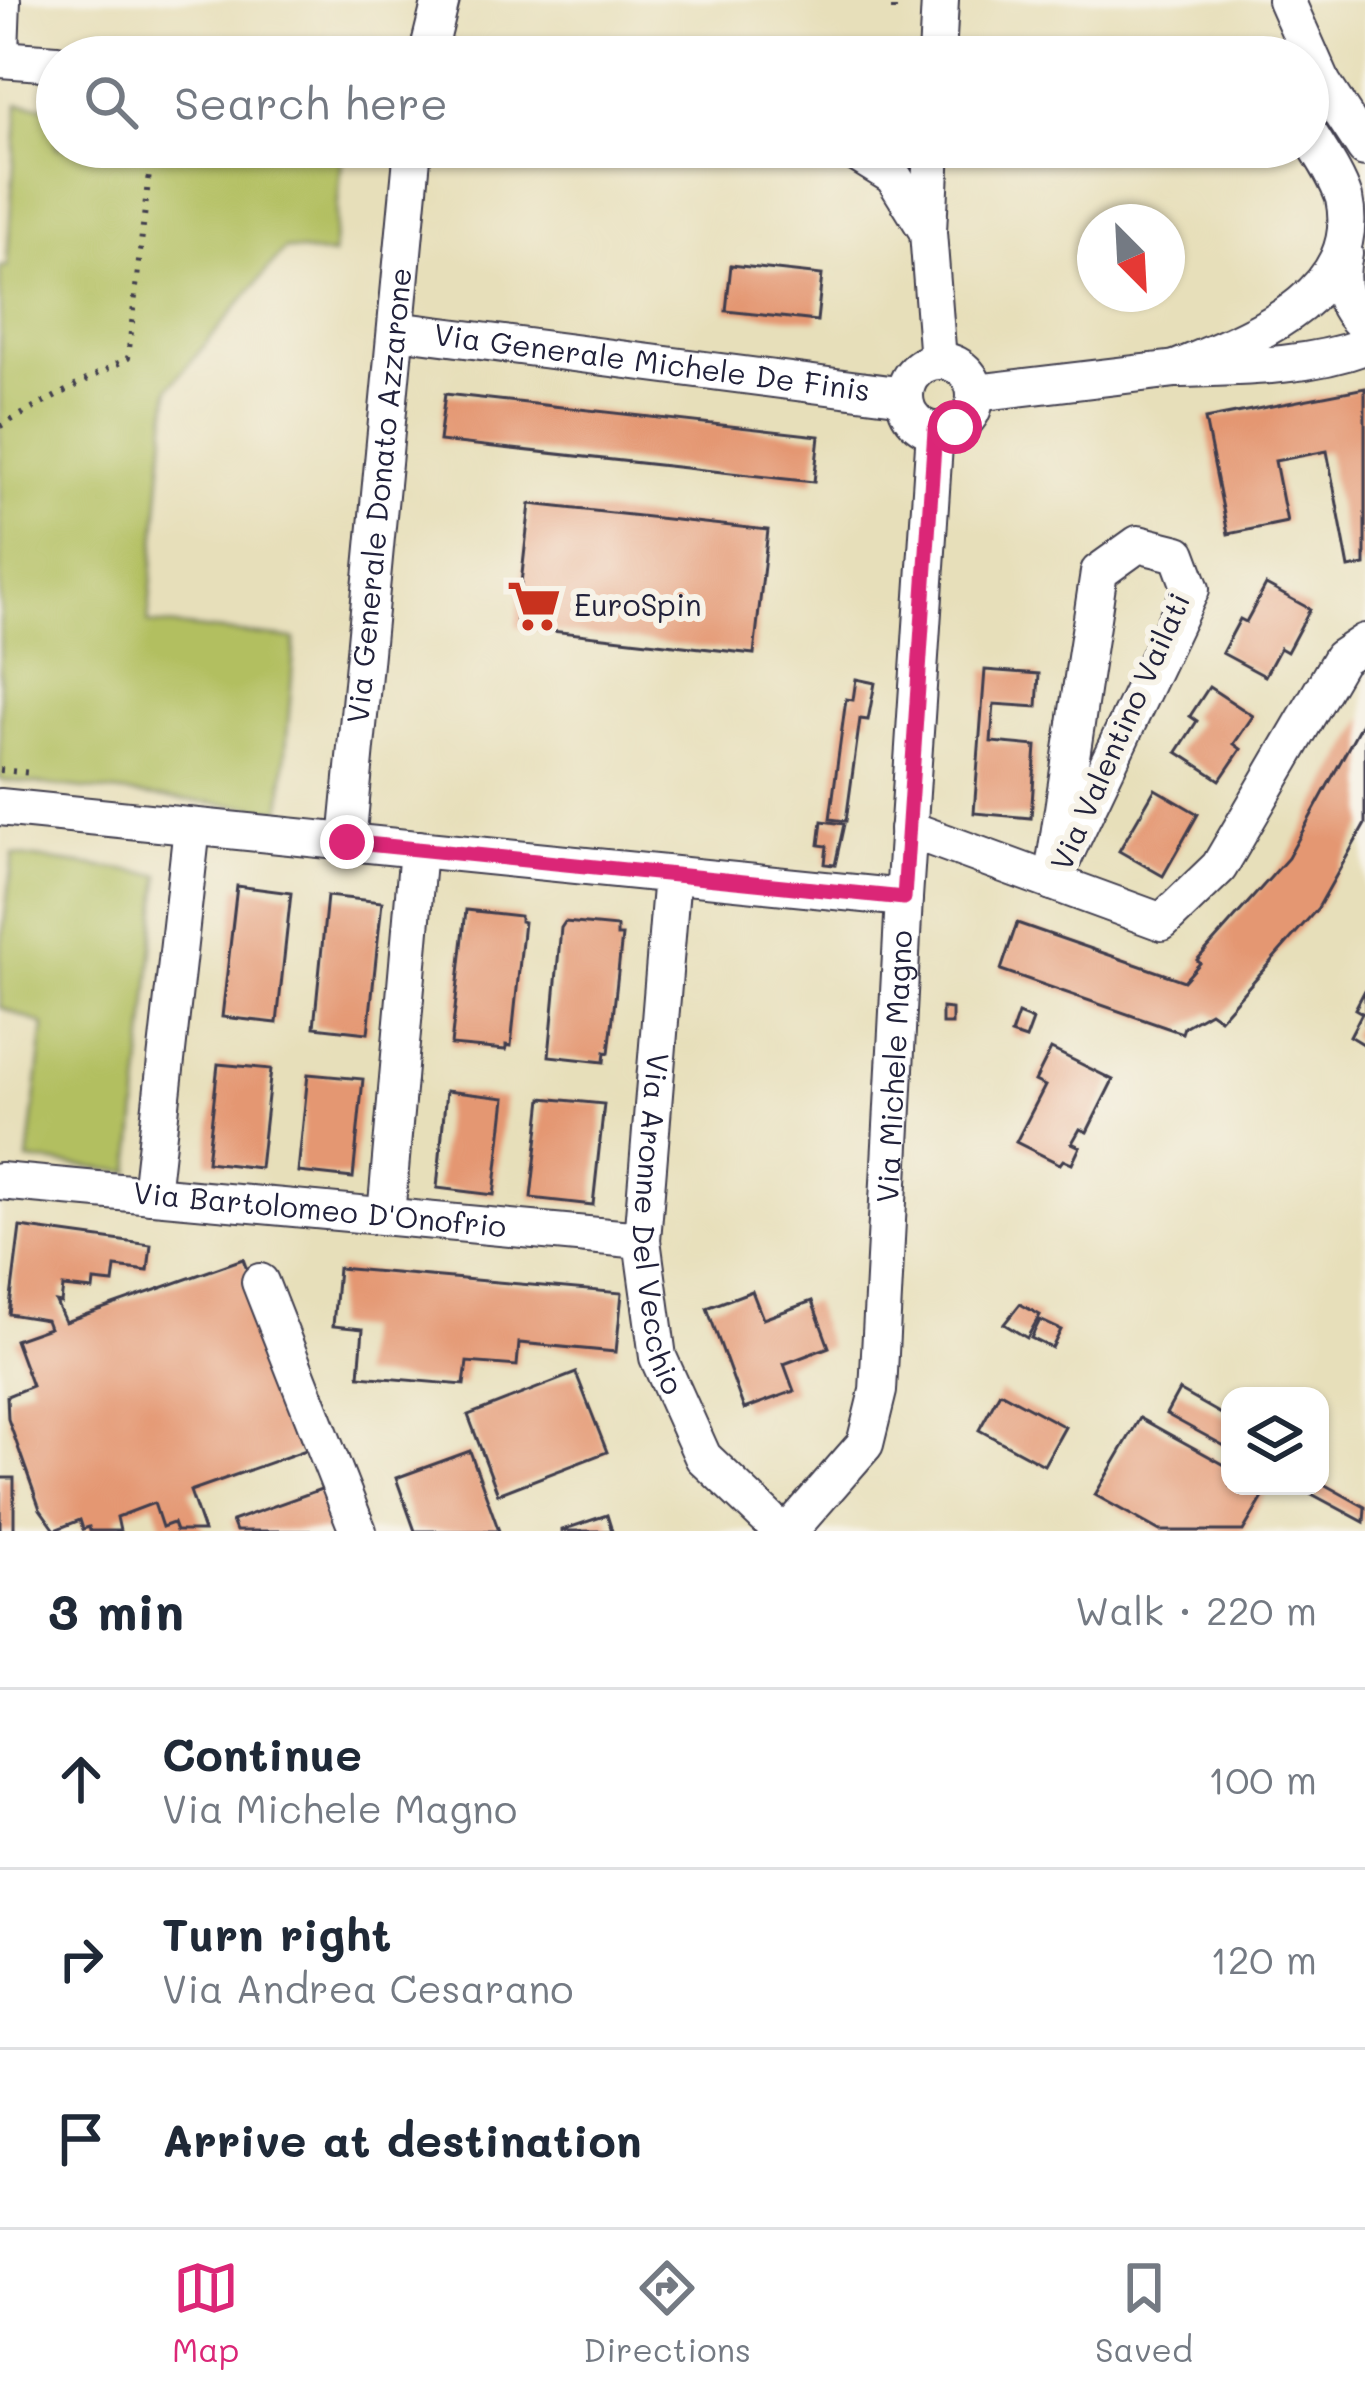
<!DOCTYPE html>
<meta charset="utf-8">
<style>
body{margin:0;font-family:Mali,sans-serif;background:#f2f2f3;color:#1f2937}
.controls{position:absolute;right:36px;bottom:36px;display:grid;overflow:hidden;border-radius:24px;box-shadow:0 3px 9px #0004}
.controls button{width:108px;height:108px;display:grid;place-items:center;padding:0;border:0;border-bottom:3px solid #e0e1e3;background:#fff;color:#1f2937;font:60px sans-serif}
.compass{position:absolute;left:1077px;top:204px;width:108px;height:108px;border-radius:50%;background:#fff;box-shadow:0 3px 9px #0004;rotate:156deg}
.stop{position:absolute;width:36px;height:36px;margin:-27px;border:9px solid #db2777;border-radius:50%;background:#fff}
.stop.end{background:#db2777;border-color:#fff;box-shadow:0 3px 12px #0008}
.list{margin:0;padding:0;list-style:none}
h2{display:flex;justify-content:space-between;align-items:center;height:156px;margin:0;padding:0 48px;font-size:51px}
h2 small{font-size:39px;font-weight:400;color:#747a83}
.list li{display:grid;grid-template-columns:78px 1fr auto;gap:36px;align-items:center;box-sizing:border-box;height:180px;padding:0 48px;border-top:3px solid #e0e1e3}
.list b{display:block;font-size:45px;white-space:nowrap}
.list p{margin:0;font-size:39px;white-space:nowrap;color:#747a83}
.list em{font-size:39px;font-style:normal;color:#747a83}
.icon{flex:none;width:66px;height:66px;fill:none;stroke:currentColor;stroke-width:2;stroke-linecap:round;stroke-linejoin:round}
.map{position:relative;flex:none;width:1365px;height:1531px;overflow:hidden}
.search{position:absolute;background:#fff;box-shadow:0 3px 9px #0004;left:36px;right:36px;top:36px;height:132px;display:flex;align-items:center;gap:30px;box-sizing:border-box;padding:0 42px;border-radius:66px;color:#747a83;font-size:45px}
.sheet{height:696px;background:#fff}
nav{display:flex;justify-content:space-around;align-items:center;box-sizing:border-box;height:168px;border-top:3px solid #e0e1e3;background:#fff;font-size:33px;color:#747a83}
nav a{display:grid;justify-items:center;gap:6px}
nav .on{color:#db2777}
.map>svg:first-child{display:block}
.green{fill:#b2bf61;stroke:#6a704e;stroke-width:3}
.building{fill:#e49772}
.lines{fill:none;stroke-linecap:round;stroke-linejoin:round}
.minor-casing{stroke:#403e4e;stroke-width:40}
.path{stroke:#403e4e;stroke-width:6;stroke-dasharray:3 9;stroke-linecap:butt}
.minor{stroke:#fff;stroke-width:36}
.route{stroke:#db2777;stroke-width:15}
.labels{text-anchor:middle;stroke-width:12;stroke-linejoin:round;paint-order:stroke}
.street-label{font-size:30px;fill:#22223b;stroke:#f7f3e8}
.poi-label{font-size:30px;fill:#22223b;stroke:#f7f3e8;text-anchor:start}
</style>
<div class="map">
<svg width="1365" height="1531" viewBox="0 0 1365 1531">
<rect width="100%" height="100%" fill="#f7f3e8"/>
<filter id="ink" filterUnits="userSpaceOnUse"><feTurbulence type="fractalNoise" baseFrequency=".00833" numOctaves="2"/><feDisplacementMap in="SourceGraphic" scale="24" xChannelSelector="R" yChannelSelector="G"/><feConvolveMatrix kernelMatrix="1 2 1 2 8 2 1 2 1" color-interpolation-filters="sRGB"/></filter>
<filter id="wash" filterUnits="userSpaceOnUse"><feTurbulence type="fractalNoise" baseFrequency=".004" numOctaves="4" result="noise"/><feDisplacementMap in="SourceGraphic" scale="48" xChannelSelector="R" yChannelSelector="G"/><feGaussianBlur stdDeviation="2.7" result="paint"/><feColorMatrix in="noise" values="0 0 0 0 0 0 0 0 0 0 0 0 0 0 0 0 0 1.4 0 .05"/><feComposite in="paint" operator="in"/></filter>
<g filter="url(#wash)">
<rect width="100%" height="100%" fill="#e7dfba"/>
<!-- green -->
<g class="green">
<path d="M18,104L57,107V147H343L333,255L285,249L169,388L148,623L295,639L281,810L0,780V267H7Z"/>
<path d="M13,855L160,875L131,1172L28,1160L44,1025L0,1007V955Z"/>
</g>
<g id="blocks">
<!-- building -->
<g class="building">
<path d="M731,265L822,275L817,321L726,311Z"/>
<path d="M1365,388V565L1349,568L1327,451L1275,461L1287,522L1228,534L1205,419Z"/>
<path d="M445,394L819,436L814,482L439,441Z"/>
<path d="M530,504L768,530L754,654L516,627Z"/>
<path d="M1266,585L1310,609L1287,652L1280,648L1265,676L1222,653L1240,619L1246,622Z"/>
<path d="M985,670L1039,674L1037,707L994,704L991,742L1036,746L1031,818L974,813Z"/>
<path d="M856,679L875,683L868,720L860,719L846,821L830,819L846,699L853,700Z"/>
<path d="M1209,687L1253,716L1234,744L1241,749L1220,780L1177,752L1197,721L1190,716Z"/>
<path d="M1365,717V824L1318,908L1220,1019L1210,1012L1184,1027L1182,1033L1001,970L1017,923L1184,981L1200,963L1197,960L1288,858Z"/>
<path d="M1155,789L1198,814L1163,876L1119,851Z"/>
<path d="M822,821L844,824L835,865L825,864L827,846L819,845Z"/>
<path d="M237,886L291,893L277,1023L222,1017Z"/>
<path d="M327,896L382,902L368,1033L314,1027Z"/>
<path d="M466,910L520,916V921L524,922L511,1046L506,1045V1050L451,1045Z"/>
<path d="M565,922L617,927V936H622L609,1053L605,1052L604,1062L549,1056L561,928Z"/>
<path d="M1365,990V1045L1350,1036L1362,1013L1355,1009Z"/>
<path d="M942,1008L952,1009V1024H942Z"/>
<path d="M1018,1014L1033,1020L1026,1039L1011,1034Z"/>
<path d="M1051,1049L1113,1080L1087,1132L1080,1129L1072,1143L1080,1147L1072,1164L1063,1160L1060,1164L1016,1142L1045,1086L1035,1081Z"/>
<path d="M218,1064L271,1069L260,1168L207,1162Z"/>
<path d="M308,1074L363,1079L353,1178L298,1172Z"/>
<path d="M446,1091L505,1098L494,1195L437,1188Z"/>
<path d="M542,1098L604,1104L593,1205L531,1198Z"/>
<path d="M20,1227L151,1245L148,1271L115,1267L113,1283L94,1281L93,1290L63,1287L61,1303L56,1302L65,1322L243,1259L250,1278L244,1280L306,1450L190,1491L204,1531H176L173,1523L162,1527L154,1503L117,1517L120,1531H90L89,1527L83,1529L80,1520L55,1530L40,1509L8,1419L7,1396L32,1386L15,1340L49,1328L46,1320L9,1314Z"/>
<path d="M338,1268L622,1293L616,1352L519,1343L517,1366L467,1362L464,1385L359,1376L363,1329L333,1326Z"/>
<path d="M752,1291L763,1319L812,1301L829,1347L784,1364L794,1391L744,1409L707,1308Z"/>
<path d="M1020,1304L1040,1315L1027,1338L1004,1324Z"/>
<path d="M1040,1320L1061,1330L1052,1348L1031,1338Z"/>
<path d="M576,1373L607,1452L498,1494L468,1415Z"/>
<path d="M1179,1390L1230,1419V1449L1166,1414Z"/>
<path d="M1000,1392L1065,1427L1044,1465L979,1430Z"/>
<path d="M1140,1418L1230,1468V1486L1268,1489L1243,1531H1160L1095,1495Z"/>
<path d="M470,1451L499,1531H415L396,1478Z"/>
<rect x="0" y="1478" width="14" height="53"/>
<path d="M1320,1482L1365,1507L1364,1522L1308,1492L1312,1486H1320Z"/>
<path d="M324,1488L339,1531H236L232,1521Z"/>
<path d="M607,1515L612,1531H562V1530Z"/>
</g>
</g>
</g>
<g filter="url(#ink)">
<use href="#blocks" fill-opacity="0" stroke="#403e4e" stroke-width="3"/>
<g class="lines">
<defs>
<g id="minor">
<path d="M1286,0L1323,84L1365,148"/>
<path d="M0,52L2,0"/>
<path d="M427,57L441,0"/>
<path d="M937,57L940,0"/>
<path d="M0,59L57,63"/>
<path d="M1308,132C1321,154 1336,174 1344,198C1365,298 1244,340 1176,369C1240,367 1305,368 1365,346"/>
<path d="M846,147L893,176L928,232"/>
<path d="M932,147L928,232L938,361"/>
<path d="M1344,254C1337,284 1343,306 1365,326"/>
<path id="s1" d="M396,330L905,396"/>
<circle cx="940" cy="396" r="35"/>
<path d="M975,393L1176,369"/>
<path d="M1138,544L1178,554L1191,589L1052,882L1099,572Z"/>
<path d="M0,807L904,898"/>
<path d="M908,829L1162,922L1219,867L1341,658L1365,642"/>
<path id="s2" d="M347,842L413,147"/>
<path id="s3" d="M672,875L642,1240L658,1357L703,1457L781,1531"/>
<path id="s4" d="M0,1181L642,1240"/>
<path d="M151,1195L192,827"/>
<path d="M386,1216L418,849"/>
<path d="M260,1282L358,1531"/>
<path id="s5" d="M789,1531L865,1444L878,1391L904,898L935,430"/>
</g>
</defs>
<!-- minor casing -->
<use href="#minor" class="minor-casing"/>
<!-- path -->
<g class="path">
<path d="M894,11V0"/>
<path d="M0,426L128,358L152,147"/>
<path d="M0,770L32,773"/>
</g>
<!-- minor -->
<use href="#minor" class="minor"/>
</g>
</g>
<g class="lines" filter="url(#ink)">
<!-- route -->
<path class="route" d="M347,842L904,898L935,430L955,427"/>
</g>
<!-- icons -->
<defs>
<symbol id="supermarket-bare" viewBox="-9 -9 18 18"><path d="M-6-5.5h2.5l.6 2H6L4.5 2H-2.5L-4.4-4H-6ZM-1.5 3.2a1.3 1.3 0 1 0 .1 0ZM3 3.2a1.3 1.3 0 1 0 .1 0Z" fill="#c8321e" stroke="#f7f3e8" stroke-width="2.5" paint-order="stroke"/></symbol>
</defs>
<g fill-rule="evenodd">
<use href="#supermarket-bare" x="496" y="568" width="76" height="76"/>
</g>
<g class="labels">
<!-- street labels -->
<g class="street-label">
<text dy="10" stroke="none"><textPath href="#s1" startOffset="258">Via Generale Michele De Finis</textPath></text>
<text dy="10" stroke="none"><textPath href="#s2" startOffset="348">Via Generale Donato Azzarone</textPath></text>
<text transform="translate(1121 732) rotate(-66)" y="10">Via Valentino Vailati</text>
<text dy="10" stroke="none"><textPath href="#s5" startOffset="495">Via Michele Magno</textPath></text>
<text dy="10" stroke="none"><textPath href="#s4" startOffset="321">Via Bartolomeo D'Onofrio</textPath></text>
<text dy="10" stroke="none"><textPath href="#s3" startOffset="351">Via Aronne Del Vecchio</textPath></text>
</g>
<!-- poi labels -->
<g class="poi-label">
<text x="574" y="616">EuroSpin</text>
</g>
</g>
</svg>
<div class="controls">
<button><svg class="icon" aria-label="layers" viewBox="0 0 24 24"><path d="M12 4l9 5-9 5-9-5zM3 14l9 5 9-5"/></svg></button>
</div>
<svg class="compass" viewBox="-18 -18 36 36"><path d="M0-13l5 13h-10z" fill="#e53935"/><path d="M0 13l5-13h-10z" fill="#747a83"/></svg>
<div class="stop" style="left:955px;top:427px"></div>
<div class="stop end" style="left:347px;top:842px"></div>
<div class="search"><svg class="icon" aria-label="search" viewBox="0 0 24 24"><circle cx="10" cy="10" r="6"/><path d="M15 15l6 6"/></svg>Search here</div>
</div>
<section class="sheet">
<h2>3 min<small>Walk · 220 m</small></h2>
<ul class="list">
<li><svg class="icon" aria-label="ahead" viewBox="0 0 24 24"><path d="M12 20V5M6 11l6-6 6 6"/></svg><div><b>Continue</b><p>Via Michele Magno</p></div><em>100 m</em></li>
<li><svg class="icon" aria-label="right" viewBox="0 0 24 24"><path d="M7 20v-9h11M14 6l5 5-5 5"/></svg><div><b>Turn right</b><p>Via Andrea Cesarano</p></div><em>120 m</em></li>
<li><svg class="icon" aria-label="arrive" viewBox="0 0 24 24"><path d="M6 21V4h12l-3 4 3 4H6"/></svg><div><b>Arrive at destination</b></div></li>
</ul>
</section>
<nav>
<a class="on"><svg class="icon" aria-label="map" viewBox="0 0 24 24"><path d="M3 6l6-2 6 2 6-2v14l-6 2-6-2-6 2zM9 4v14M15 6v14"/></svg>Map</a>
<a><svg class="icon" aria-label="directions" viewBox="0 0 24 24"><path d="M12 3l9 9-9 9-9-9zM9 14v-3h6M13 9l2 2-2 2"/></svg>Directions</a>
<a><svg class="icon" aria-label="saved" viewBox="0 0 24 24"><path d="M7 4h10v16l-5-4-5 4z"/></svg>Saved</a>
</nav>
